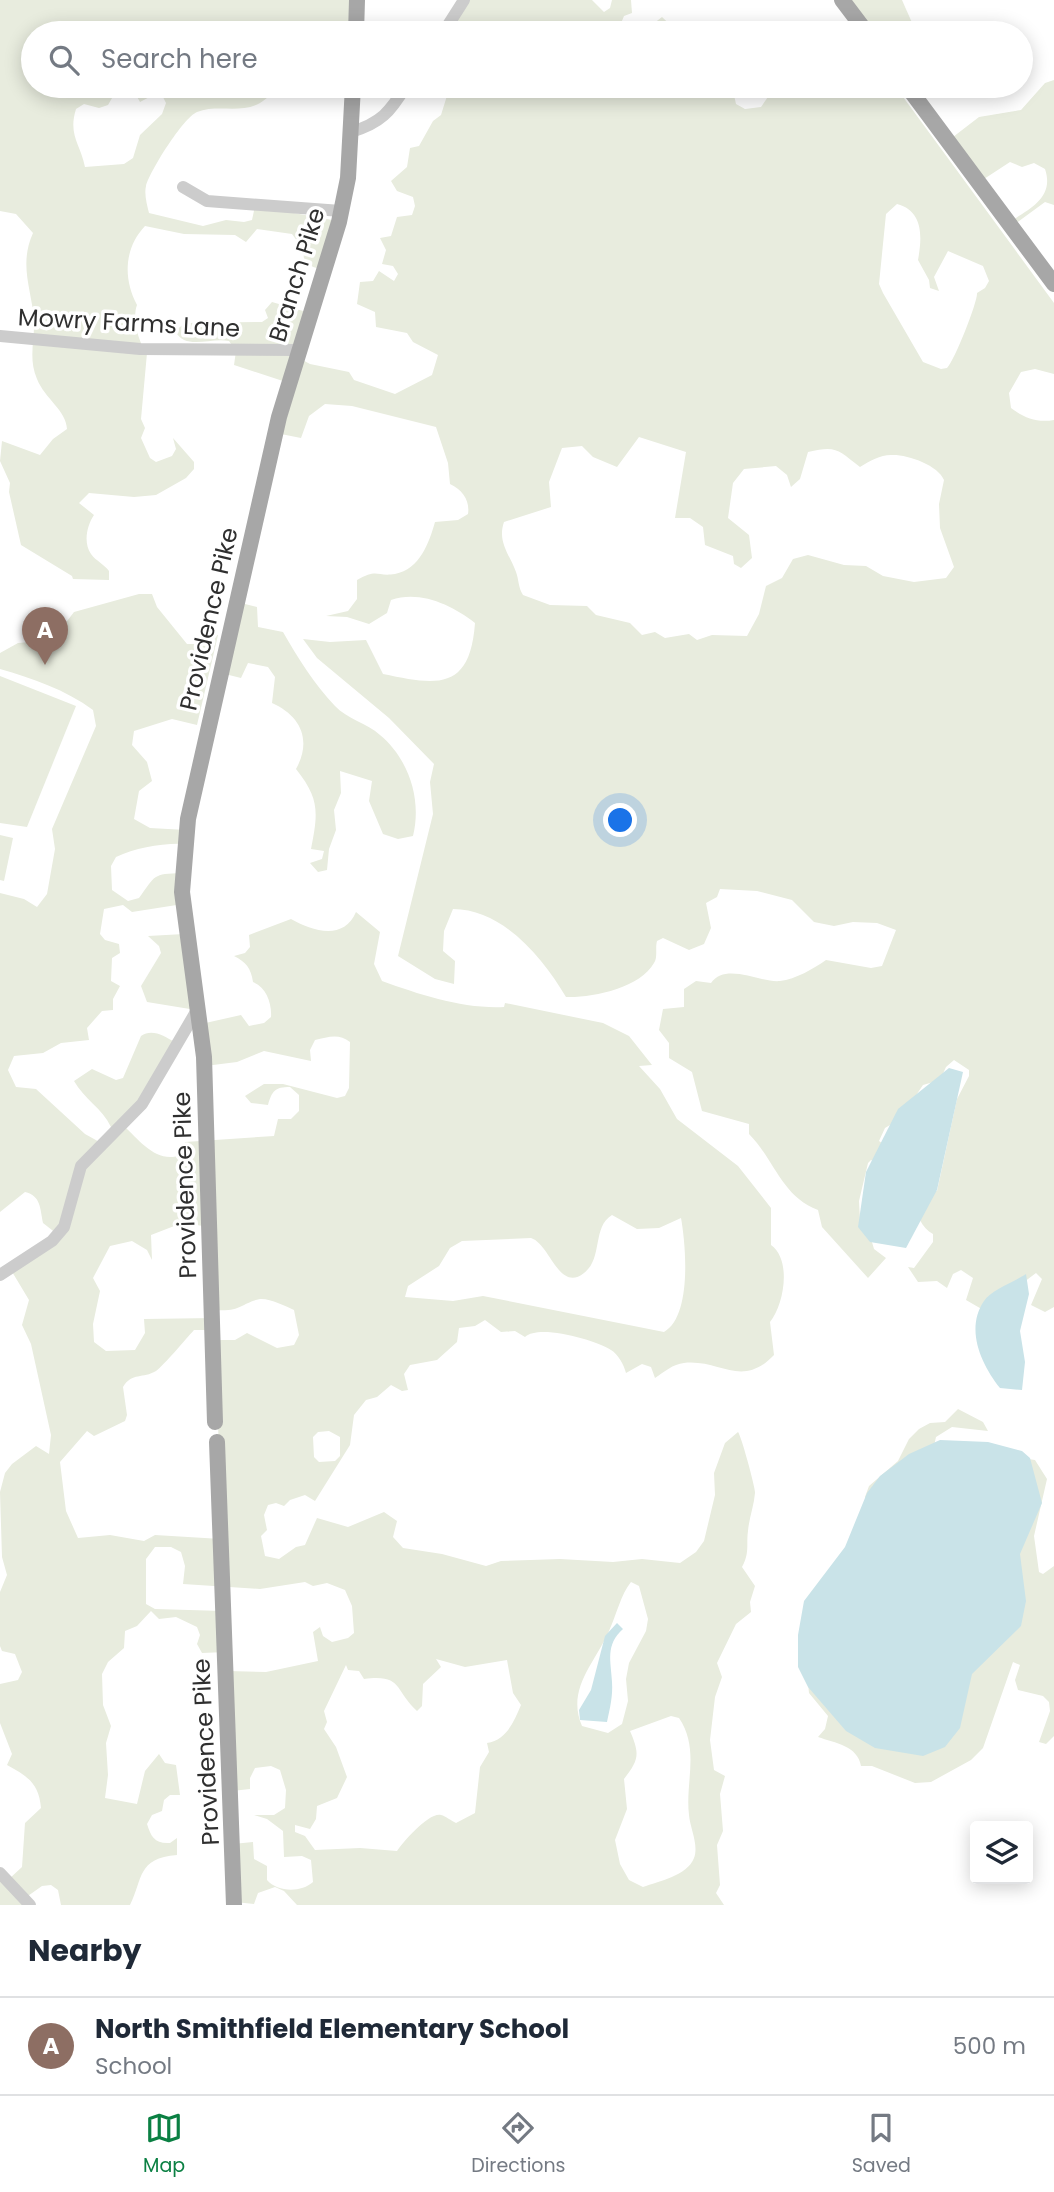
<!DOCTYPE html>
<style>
body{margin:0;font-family:Poppins,sans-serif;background:#f6f6f7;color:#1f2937}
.controls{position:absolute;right:21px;bottom:21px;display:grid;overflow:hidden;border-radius:7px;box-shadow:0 4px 18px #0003}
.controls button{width:63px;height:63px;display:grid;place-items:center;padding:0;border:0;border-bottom:2px solid #e0e1e3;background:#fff;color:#1f2937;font:35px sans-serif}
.you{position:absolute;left:621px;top:821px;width:24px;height:24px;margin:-18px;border:5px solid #fff;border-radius:50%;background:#1a73e8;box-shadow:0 0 0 10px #1a73e833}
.badge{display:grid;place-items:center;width:46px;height:46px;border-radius:50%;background:#0b8043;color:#fff;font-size:23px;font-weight:700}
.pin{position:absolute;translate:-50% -58px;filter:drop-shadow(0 2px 4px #0008)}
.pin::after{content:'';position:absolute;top:37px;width:24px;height:21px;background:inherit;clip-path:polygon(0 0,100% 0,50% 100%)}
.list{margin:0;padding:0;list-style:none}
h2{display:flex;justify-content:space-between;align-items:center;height:91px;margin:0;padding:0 28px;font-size:30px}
h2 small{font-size:23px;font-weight:400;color:#747a83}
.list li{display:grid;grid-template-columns:46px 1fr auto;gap:21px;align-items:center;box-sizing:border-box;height:98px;padding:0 28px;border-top:2px solid #e0e1e3}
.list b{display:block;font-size:26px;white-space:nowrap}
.list p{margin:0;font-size:23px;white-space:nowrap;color:#747a83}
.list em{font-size:23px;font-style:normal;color:#747a83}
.icon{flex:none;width:38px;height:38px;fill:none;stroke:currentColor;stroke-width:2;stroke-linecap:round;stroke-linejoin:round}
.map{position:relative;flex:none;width:1054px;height:1905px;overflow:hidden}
.search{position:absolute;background:#fff;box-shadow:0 4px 18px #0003;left:21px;right:21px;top:21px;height:77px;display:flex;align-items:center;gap:18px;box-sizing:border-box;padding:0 24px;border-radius:38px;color:#747a83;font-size:26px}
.sheet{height:189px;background:#fff}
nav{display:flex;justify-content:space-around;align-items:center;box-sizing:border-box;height:98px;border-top:2px solid #e0e1e3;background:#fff;font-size:19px;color:#747a83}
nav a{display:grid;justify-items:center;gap:4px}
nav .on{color:#0b8043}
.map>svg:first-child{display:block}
.green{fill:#e8ecde;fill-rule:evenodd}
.water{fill:#c9e3e8}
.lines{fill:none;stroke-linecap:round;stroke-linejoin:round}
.minor{stroke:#ccc;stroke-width:12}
.major{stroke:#a7a7a7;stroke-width:16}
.labels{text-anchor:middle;stroke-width:7;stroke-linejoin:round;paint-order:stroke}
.street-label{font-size:24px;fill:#2f2f2f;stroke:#fff}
</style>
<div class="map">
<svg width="1054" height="1905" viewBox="0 0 1054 1905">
<rect width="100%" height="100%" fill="#fff"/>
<!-- green -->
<g class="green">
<path d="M0,0H357L356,33H33V86H119L108,105L99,108L84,104L76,109C68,135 80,143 85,167L124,164L133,158L140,135L162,114L166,103L162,95L157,93L140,102L131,86H281C274,91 267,99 260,103C241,114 217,104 197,112C183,118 150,171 146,186C144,194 147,205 149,213L203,226L226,220L244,222L252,220L255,206L338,221L325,270L313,267L304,259L303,249L292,234L257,229L246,242L235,235L184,234L145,226C124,248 123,279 137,305C132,318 138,342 147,353L141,419L145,428L141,438L150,458L156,462L172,456L176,449L173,438L194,462V469L186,478L156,495L134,497L89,493L79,503L94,515C87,525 83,543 91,554C96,561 104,564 109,571V580L73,579L72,576L21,545L9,492L10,483L0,461L2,441L40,455L53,439L67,429C66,410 45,399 37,379C28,358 35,340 34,319C31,288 19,264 33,233L16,214L0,211Z"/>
<path d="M464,0H592L604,12L610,8L612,0H631L632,13L624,16L617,33H443Z"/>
<path d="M847,0H902L913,25L912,33H874Z"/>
<path d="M662,17L679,33H652L653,24Z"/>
<path d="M1054,80V205L1045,202L1015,224L1013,220C1033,207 1054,196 1045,169L1034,163L1022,167L1010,162L984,179L953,137L979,117L1021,110L1045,83Z"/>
<path d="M450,86H732L736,104L745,109L761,107L770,94L771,86H837L844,89L853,86H895L1054,303V374L1035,369L1021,372L1009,393L1011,408C1025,418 1037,423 1054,420V1307L1045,1312L1031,1305L1042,1279L1036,1273L985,1311L966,1300L973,1278L961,1270L953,1274L947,1288L937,1281L918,1282L908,1267L914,1268L933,1242V1234C919,1227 912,1205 917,1191H937L957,1099L969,1076V1070L954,1060L946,1067L940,1080L923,1085L900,1119L885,1128L879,1141L886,1146L881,1164L871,1160L868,1163L859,1201L860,1220L869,1232L874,1249L886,1258L868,1278L822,1227L818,1210C782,1197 774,1159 749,1134V1124L702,1111L692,1072L669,1058V1043L659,1030L663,1009L684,1007V989L696,981L711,983C726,962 760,983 780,981C796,979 813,969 826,960L871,968L882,966L896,930L877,923L853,922L834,926L814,922L792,900L757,891L720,889L717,897L706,903L711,928L704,944L689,950L663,938L657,941C655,948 658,957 654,963C640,988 592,998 566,997C543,958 503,909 453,909L444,931L443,951L455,961L454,984L435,979L398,956L433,814L430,782L434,764L389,718L317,658L303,639L330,642L366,640L383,674C436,685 470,692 475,623C452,605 420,590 391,600L387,613L369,624L347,617L326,616L348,611L357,599V580C378,568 376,577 395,574C420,569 429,543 435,522L458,520L468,514C470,501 463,490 450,484L448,463L436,427L352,406L325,404L309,416L301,438L276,433L289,383L234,365L236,351L229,341C210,337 186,351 175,331L185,323L262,322L268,318L265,310L272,302L310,313L297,357L310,364L349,372L354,380L395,394L432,375L438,355L413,342L407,333L376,327L375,312L357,304L360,282L373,281L379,271L394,281L398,274L393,266L382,264L386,250L380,238L391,236L397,217L412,215L415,206L413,197L397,191L391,181L407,167L410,148L419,146L433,121L441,115ZM897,204C924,211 922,238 918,260L929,280L930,288L939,291L934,277L948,251L983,266L989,281L985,288L977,293C978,301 955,360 947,368L941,369L923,362L883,293L879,284L886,214ZM639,437L686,452L675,518H690L703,527L705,545L733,556L734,564L741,568L752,558L749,535L728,518L733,483L744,469L776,466L787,475L791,487L800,479L808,452C837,445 838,450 860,467C870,461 880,455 891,455C907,454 938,465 944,480L939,504L940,528L954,567L946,578L914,582L883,576L866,566L844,565L808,555L793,559L782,578L766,586L759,614L747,636L712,635L697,640L689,634L665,638L655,632L642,635L630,623L596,615L587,606L550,605L523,595C518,587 519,580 516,572C510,555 497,542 504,522L551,507L549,482L562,448L582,446L593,457L617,467Z"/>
<path d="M139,594H152L157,607L187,644H197L210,634L218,635L197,725L172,719L134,731L132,745L147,762L152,781L139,791L134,819L150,828L186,830L184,844C162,843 136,848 116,857L111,866L112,890L128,901L139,898C156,875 152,874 182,873L183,904L132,912L123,905L104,909L100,934L105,940L119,944L120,953L112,958L111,981L120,986L113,999V1010L102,1011L87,1028L89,1040L61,1043L43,1053L14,1056L8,1070L16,1087L36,1089L85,1134L103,1144L111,1127C102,1108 84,1099 74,1081L92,1069L116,1080L123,1078L141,1036C152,1028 164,1036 175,1042L124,1126C140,1141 157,1164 181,1155L185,1142L274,1136L278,1119H291L299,1111V1095L290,1087C275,1087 272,1091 268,1105L251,1103L245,1096L264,1084H283L337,1098L345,1096L349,1088L350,1042C339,1033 328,1037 315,1040L310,1050L311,1061L264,1051L237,1062L205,1066L201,1024L241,1015L249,1026L264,1023L271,1017C272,1003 266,987 253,982C251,968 246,962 234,956L245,953L250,947L249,935L291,919C312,931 344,941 356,912L380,932L374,964L382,981C421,995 463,1009 504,1007L505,1003L603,1023L629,1036L652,1065L639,1066L660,1089L677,1119L738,1166L771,1208V1245C792,1260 784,1305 770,1322L774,1355C742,1389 720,1359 684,1363C673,1364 664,1372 655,1378L651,1367L642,1364L626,1373C624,1365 618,1354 611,1350C595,1340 539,1324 525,1337L515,1331L501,1332L485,1320L475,1326L459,1328L457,1342L437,1360L410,1365L404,1374L408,1390L402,1391L391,1385L377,1397L366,1400L354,1415L350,1445L315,1501L305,1495L290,1500L284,1506L276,1503L268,1505L264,1515L267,1530L261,1536L265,1556L279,1559L296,1547L305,1545L317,1518L348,1527L384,1512L397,1521L393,1537L403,1548L442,1554L486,1566L501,1561L560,1559L613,1562L642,1559L680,1563L696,1552L704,1541L715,1495L714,1473L725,1443L738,1432C741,1435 756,1490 755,1493C754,1506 749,1518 748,1531C746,1545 750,1552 742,1567L755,1586L750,1602L751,1612L736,1624L717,1663L722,1677L715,1697L710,1740L714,1770L725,1776L720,1794L723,1831L717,1845L720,1885L716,1893L724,1905H297L284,1891L275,1887L258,1893L254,1904L235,1902L233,1844L253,1842L254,1859L267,1866V1880C277,1892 301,1893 313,1882L311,1860L302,1856L284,1857L283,1831L267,1819L254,1815H274L285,1808L286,1790L280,1770L271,1766L255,1768L250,1778V1789L232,1791L228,1671L266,1672L318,1661L313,1632L320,1627L323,1636L332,1642L348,1638L354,1633L352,1606L345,1590L327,1583L313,1586L305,1582L260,1589L183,1584L185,1566L181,1552L171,1547H155L146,1559V1604L155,1609L223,1611L226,1652L202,1653L197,1644L200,1635L197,1627L176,1617L159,1619L151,1611L137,1626L125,1631L124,1648L108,1662L102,1674L103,1705L111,1726L106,1743L108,1775L105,1798L137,1804L145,1771L159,1754L165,1763L176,1765L180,1795H170L164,1800L162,1811L152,1815L147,1824C151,1837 155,1844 170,1843L177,1838V1855C137,1858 143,1879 130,1905H61L58,1890L51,1885L42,1886L25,1898L29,1905H0V1874L9,1879L22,1867L25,1823L41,1808C39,1783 27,1776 7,1765L12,1754L0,1723V1684L18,1680L22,1672L15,1654L2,1651L0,1646V1592L7,1575L2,1557L0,1492L5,1473L12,1464L36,1446L49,1454L51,1435L31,1344L22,1325L29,1300L11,1270L57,1234L43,1223C40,1208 41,1196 25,1192L0,1212V893L24,899L37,907L47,894L55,849L52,829L96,726L93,710C66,690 32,678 0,669V653L18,643L44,641L61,629L74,612ZM612,1215L637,1229L659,1228L681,1218C686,1246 692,1316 664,1332L483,1296L453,1301L405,1297L408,1286L439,1266L450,1248L462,1241L531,1238C550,1244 559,1293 584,1273C603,1259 592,1227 612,1215ZM182,1223L211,1227L215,1310C242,1312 241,1303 260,1299C269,1298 286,1306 294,1310L299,1335L294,1345L277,1348L247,1333L235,1340H216L221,1539L155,1535L144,1541L110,1535L78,1538L66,1511L60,1462L87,1431L94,1436L125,1421L127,1415L123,1387C132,1372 143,1379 156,1371C164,1365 186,1339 194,1330H214V1318L144,1319L145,1333L135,1350L106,1351L94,1342L93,1324L100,1291L93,1278L110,1246L132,1241L147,1250L152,1260L151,1235ZM329,1431L340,1437V1456L335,1461L319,1462L314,1457L313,1437L318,1432ZM631,1582L639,1586L648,1619L646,1631L629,1663L626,1679L628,1701L622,1724L608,1733L582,1726C566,1689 595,1663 609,1631C616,1616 621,1594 631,1582ZM436,1659L465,1667L507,1660L513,1693L521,1705C514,1721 507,1740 487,1743L489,1752L480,1767L475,1813L456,1823C451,1821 446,1816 441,1815C429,1812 403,1842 397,1851L360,1848L315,1850L305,1836L295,1832V1825L310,1829L316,1819L317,1806L337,1798L347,1777L336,1747L324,1729L327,1722L324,1711L346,1665L348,1670L359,1671L364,1679C403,1674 394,1690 417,1711L422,1706L423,1684L441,1667ZM671,1716L679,1718C700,1749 685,1782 689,1815C690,1828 699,1845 694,1858C687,1876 659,1881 643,1887L629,1880L620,1864L615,1840L627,1809L624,1779C639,1760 640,1754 630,1731Z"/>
<path d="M237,602L257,607L258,627L283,632C298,658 314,684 335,706C347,719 367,723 380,735C409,759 422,800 413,836L398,839L383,834L369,801L372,781L340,771L341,793L334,810L336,830L329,849L327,870L318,872L310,863L322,859L324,851L311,849C318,813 320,799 296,769C312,740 301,716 272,703L275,677L268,667L248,663L241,678L221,673Z"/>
<path d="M0,676L76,706L27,827L0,823Z"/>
<path d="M0,835L13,838L4,881L0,880Z"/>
<path d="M184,934L196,1010L147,1002L141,986L161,953L159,946L148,936Z"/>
<path d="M958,1409L983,1422L988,1431L952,1427L936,1437L934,1446L1035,1460L1047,1479L1034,1536L1039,1572L1043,1574L1054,1566V1736L1046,1744L1039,1742L1050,1711L1049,1702L1043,1696L1018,1690L1015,1680L1020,1665L1013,1662L983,1748L971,1760L931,1782L915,1783L872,1766H861C858,1746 835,1743 818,1737L825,1729L828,1716L809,1693L803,1638L873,1519L865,1497L869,1486L898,1461L909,1439L919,1429L930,1423L945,1422Z"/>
</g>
<!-- water -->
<g class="water">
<path d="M949,1068L963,1072L937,1190L906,1248L870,1242L858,1227L866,1172L898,1109Z"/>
<path d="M1026,1274L1029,1294L1020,1331L1025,1362L1022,1390L1000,1388C981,1364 965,1329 984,1301C991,1290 1014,1282 1026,1274Z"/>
<path d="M940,1440L988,1442L1022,1451L1030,1458L1042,1503L1020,1554L1026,1601L1021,1626L972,1674L960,1728L945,1747L923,1756L875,1748L846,1731L808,1687L798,1667V1635L804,1601L845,1547L867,1493L880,1476L909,1454Z"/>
<path d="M617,1623L623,1629C605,1645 611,1661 612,1682C613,1696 610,1708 607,1722L580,1720L579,1710L591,1690L605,1636Z"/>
</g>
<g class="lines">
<!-- minor -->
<g class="minor">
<path d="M443,33L464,0"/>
<path d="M351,132C381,123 390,112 406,86"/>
<path d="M183,187L207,201L341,211"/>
<path d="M0,336L140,349L298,350"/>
<path d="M0,1275L52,1241L64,1227L81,1166L142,1104L197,1010"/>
<path d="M0,1873L30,1905"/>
</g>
<!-- major -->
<g class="major">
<path d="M842,0L867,33"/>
<path d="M356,33L357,0"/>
<path d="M907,86L1054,284"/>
<path d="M215,1422L204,1057L182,892L188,819L279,417L339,222L348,178L353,86"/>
<path d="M217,1442L234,1905"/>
</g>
</g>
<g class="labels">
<!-- street labels -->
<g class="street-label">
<text transform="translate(297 275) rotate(-73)" y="8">Branch Pike</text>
<text transform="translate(129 323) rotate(3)" y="8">Mowry Farms Lane</text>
<text transform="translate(209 619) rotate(-77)" y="8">Providence Pike</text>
<text transform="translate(185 1185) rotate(-92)" y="8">Providence Pike</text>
<text transform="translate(206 1752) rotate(-93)" y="8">Providence Pike</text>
</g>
</g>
</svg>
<div class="controls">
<button><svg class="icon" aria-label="layers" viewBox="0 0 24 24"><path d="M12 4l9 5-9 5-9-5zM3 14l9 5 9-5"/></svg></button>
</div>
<div class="you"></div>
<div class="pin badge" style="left:45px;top:665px;background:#8d6e63">A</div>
<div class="search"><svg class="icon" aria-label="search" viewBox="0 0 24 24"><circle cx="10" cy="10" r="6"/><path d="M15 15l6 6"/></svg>Search here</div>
</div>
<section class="sheet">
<h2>Nearby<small></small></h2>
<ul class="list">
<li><span class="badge" style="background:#8d6e63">A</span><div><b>North Smithfield Elementary School</b><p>School</p></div><em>500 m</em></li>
</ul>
</section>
<nav>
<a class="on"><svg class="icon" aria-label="map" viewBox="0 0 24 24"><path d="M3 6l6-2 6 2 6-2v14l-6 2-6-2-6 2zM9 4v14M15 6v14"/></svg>Map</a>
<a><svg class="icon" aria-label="directions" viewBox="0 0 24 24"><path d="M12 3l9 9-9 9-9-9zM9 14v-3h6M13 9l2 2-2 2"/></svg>Directions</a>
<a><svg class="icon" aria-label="saved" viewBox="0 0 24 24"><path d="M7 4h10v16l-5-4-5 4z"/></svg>Saved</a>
</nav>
